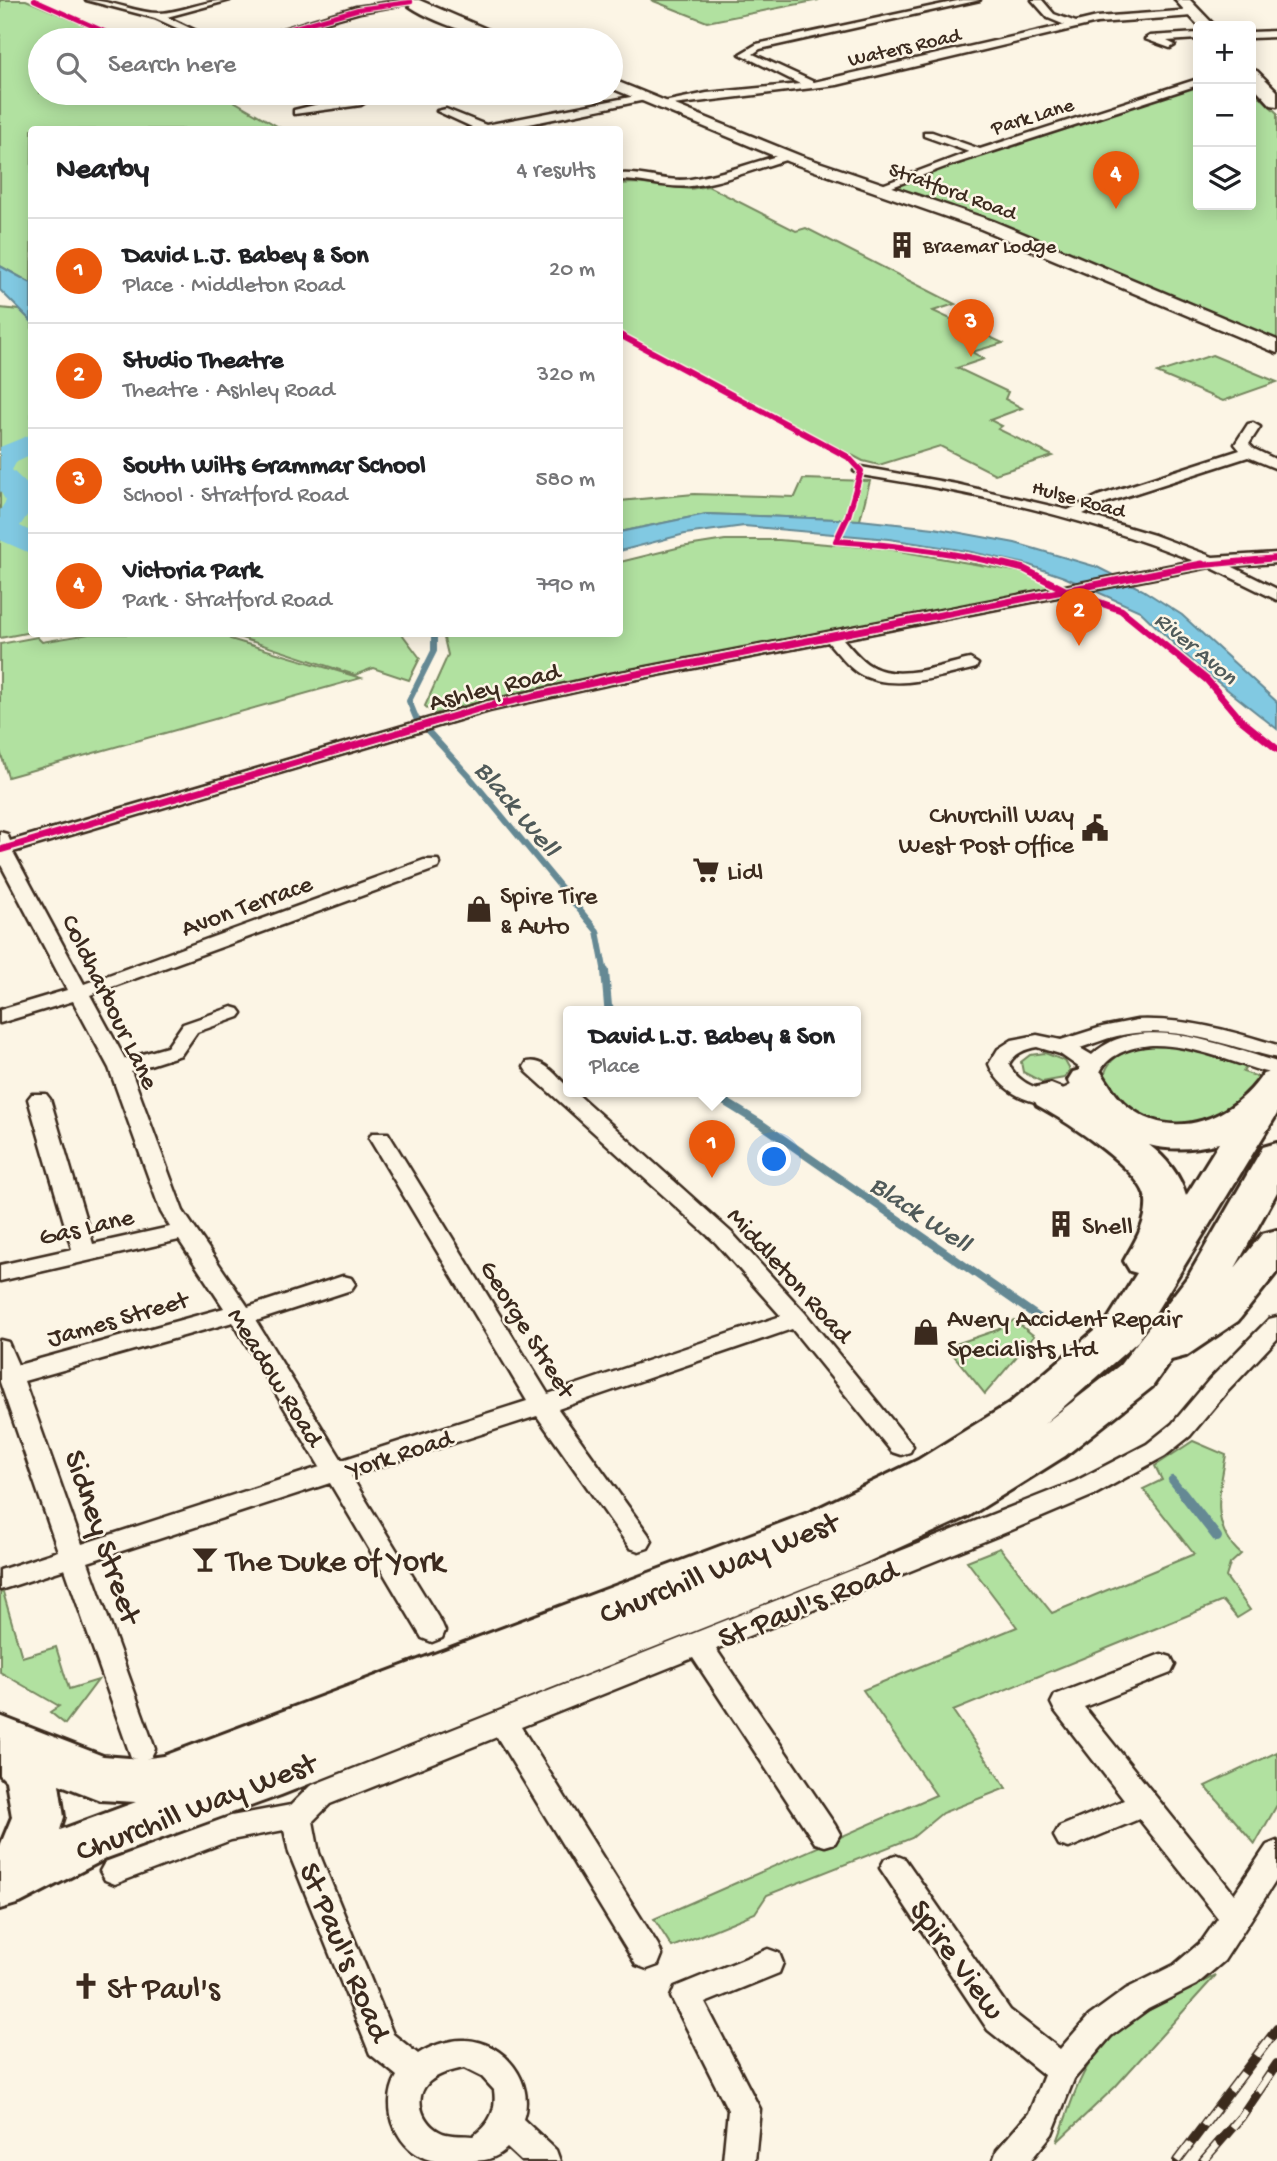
<!DOCTYPE html>
<meta charset="utf-8">
<style>
body{margin:0;font-family:"Gochi Hand",sans-serif;background:#f6f6f6;color:#202124}
.controls{position:absolute;right:21px;top:21px;display:grid;overflow:hidden;border-radius:7px;box-shadow:0 4px 18px #0003}
.controls button{width:63px;height:63px;display:grid;place-items:center;padding:0;border:0;border-bottom:2px solid #e0e0e0;background:#fff;color:#202124;font:35px sans-serif}
.you{position:absolute;left:775px;top:1160px;width:24px;height:24px;margin:-18px;border:5px solid #fff;border-radius:50%;background:#1a73e8;box-shadow:0 0 0 10px #1a73e833}
.badge{display:grid;place-items:center;width:46px;height:46px;border-radius:50%;background:#ea580c;color:#fff;font-size:23px;font-weight:700}
.pin{position:absolute;translate:-50% -58px;filter:drop-shadow(0 2px 4px #0008)}
.pin::after{content:'';position:absolute;top:37px;width:24px;height:21px;background:inherit;clip-path:polygon(0 0,100% 0,50% 100%)}
.popup{position:absolute;left:563px;top:1006px;width:298px;height:91px;box-sizing:border-box;display:grid;place-content:center;border-radius:7px;background:#fff;filter:drop-shadow(0 2px 5px #0005);font-size:23px;white-space:nowrap;color:#757577}
.popup b{font-size:26px;color:#202124}
.popup::after{content:'';position:absolute;left:50%;top:100%;margin-left:-14px;border:14px solid transparent;border-top-color:#fff}
.list{margin:0;padding:0;list-style:none}
h2{display:flex;justify-content:space-between;align-items:center;height:91px;margin:0;padding:0 28px;font-size:30px}
h2 small{font-size:23px;font-weight:400;color:#757577}
.list li{display:grid;grid-template-columns:46px 1fr auto;gap:21px;align-items:center;box-sizing:border-box;height:105px;padding:0 28px;border-top:2px solid #e0e0e0}
.list b{display:block;font-size:26px;white-space:nowrap}
.list p{margin:0;font-size:23px;white-space:nowrap;color:#757577}
.list em{font-size:23px;font-style:normal;color:#757577}
.icon{flex:none;width:38px;height:38px;fill:none;stroke:currentColor;stroke-width:2;stroke-linecap:round;stroke-linejoin:round}
.map{position:relative;flex:none;width:1277px;height:2161px;overflow:hidden}
.search{position:absolute;background:#fff;box-shadow:0 4px 18px #0003;left:28px;top:28px;width:595px;height:77px;display:flex;align-items:center;gap:18px;box-sizing:border-box;padding:0 24px;border-radius:38px;color:#757577;font-size:26px}
.panel{position:absolute;background:#fff;box-shadow:0 4px 18px #0003;left:28px;top:126px;width:595px;height:511px;border-radius:7px}
.map>svg:first-child{display:block}
.green{fill:#b1e1a0;stroke:#76865f;stroke-width:2}
.water{fill:#81c9e2;stroke:#658994;stroke-width:2}
.lines{fill:none;stroke-linecap:round;stroke-linejoin:round}
.stream-far2{stroke:#658994;stroke-width:6}
.stream-far1{stroke:#658994;stroke-width:8}
.stream{stroke:#658994;stroke-width:10}
.river{fill:#81c9e2;fill-rule:evenodd}
.street-casing{stroke:#3b2a1e;stroke-width:5}
.secondary-casing{stroke:#3b2a1e;stroke-width:5}
.primary-casing{stroke:#3b2a1e;stroke-width:5}
.highway-casing{stroke:#3b2a1e;stroke-width:6}
.street{fill:#fcf5e5;fill-rule:evenodd}
.secondary{fill:#fcf5e5;fill-rule:evenodd}
.primary{fill:#fcf5e5;fill-rule:evenodd}
.highway{fill:#fcf5e5;fill-rule:evenodd}
.rail-casing{stroke:#3b2a1e;stroke-width:10}
.rail{stroke:#fcf5e5;stroke-width:7;stroke-dasharray:22;stroke-linecap:butt}
.cycleway-far2-casing{stroke:#fcf5e5;stroke-width:7}
.cycleway-far1-casing{stroke:#fcf5e5;stroke-width:9}
.cycleway-casing{stroke:#fcf5e5;stroke-width:10}
.cycleway-far2{stroke:#d6006c;stroke-width:4.5}
.cycleway-far1{stroke:#d6006c;stroke-width:6}
.cycleway{stroke:#d6006c;stroke-width:7}
.labels{text-anchor:middle;stroke-width:5;stroke-linejoin:round;paint-order:stroke}
.far-street-label{font-size:21px;fill:#3b2a1e;stroke:#fcf5e5}
.far-poi-label{font-size:21px;fill:#3b2a1e;stroke:#fcf5e5;text-anchor:start}
.far-water-label{font-size:23px;font-style:italic;fill:#505a59;stroke:#fcf5e5}
.street-label{font-size:26px;fill:#3b2a1e;stroke:#fcf5e5}
.poi-label{font-size:26px;fill:#3b2a1e;stroke:#fcf5e5;text-anchor:start}
.water-label{font-size:28px;font-style:italic;fill:#505a59;stroke:#fcf5e5}
.near-street-label{font-size:32px;fill:#3b2a1e;stroke:#fcf5e5}
.near-poi-label{font-size:32px;fill:#3b2a1e;stroke:#fcf5e5;text-anchor:start}
</style>
<div class="map">
<svg width="1277" height="2161" viewBox="0 0 1277 2161">
<rect width="100%" height="100%" fill="#fcf5e5"/>
<filter id="ink" filterUnits="userSpaceOnUse"><feTurbulence type="fractalNoise" baseFrequency=".0143" numOctaves="2"/><feDisplacementMap in="SourceGraphic" scale="14" xChannelSelector="R" yChannelSelector="G"/><feConvolveMatrix kernelMatrix="1 2 1 2 8 2 1 2 1" color-interpolation-filters="sRGB"/></filter>
<g filter="url(#ink)">
<!-- green -->
<g class="green">
<path d="M0,0H26L120,40H40V93H220L282,129L32,130L31,283L0,266Z"/>
<path d="M651,0H819L707,22Z"/>
<path d="M1198,84V205H1251V88L1277,113V340L900,191L897,182Z"/>
<path d="M634,183L690,189L708,186L796,231L806,228L955,304L933,311L1003,343L972,352L984,359L957,368L1008,392L1005,399L1022,408L990,420L1002,426L998,429L1053,456L995,474L940,446L879,465L863,461L620,333V184Z"/>
<path d="M0,308L20,310L32,321L31,632L0,638Z"/>
<path d="M1212,355L1277,382L1223,401L1157,373Z"/>
<path d="M803,479L870,481L860,520L706,514L620,532V501L694,494L795,497Z"/>
<path d="M725,540H779L887,549L1021,572L1057,588L516,693L434,714L425,706L448,655L443,634H620V562L681,547Z"/>
<path d="M89,634H226L230,639L361,678L8,777L0,751V644L37,637L42,642Z"/>
<path d="M229,634H402L420,658L409,680L373,668L355,675Z"/>
<path d="M1159,1045L1180,1046L1246,1067L1243,1072L1259,1077L1243,1102L1193,1128L1145,1122L1103,1086C1103,1054 1131,1047 1159,1045Z"/>
<path d="M1045,1053L1065,1061L1070,1070L1064,1078L1042,1082L1023,1072L1021,1062L1030,1055Z"/>
<path d="M1014,1320L1034,1336L985,1394L947,1347L997,1330Z"/>
<path d="M1193,1441L1226,1455C1219,1492 1210,1527 1241,1554L1230,1564L1226,1577L1250,1610L1237,1618L1223,1601L953,1711L1006,1788L942,1813L912,1838L767,1895L755,1913L672,1947L654,1919L936,1795L863,1690L1017,1627L967,1561L1000,1548L1052,1613L1194,1554L1143,1489L1162,1480L1155,1466Z"/>
<path d="M3,1592L22,1657L56,1647L69,1689L98,1680L65,1724L50,1712L59,1706L0,1672V1593Z"/>
<path d="M1277,1752V1805L1255,1844L1205,1786Z"/>
<path d="M1216,1975L1115,2087L1057,2142C1067,2116 1075,2085 1091,2061C1119,2020 1172,1997 1216,1975Z"/>
</g>
<!-- water -->
<g class="water">
<path d="M0,266L31,283V321L0,290Z"/>
<path d="M706,514L860,520L934,528L1015,543L1097,567L1143,590L1182,615L1277,702V729L1195,664L1140,611L1064,577L1026,564L967,551L889,539L744,526L685,534L620,551V532Z"/>
</g>
<g class="lines">
<!-- stream-far2 -->
<path class="stream-far2" d="M434,634V651L409,701L416,718L468,775L597,931L605,973"/>
<!-- stream-far1 -->
<g class="stream-far1">
<path d="M605,971L608,1006L612,1012"/>
<path d="M709,1092L761,1124L1041,1319"/>
<path d="M1172,1480L1183,1494"/>
</g>
<!-- stream -->
<path class="stream" d="M1182,1492L1217,1537"/>
<!-- river -->
<path class="river" d="M32,434V454L17,461L12,470L32,489V508L20,526L32,532V554L0,540V510L6,501L0,491V447Z"/>
<defs>
<g id="street">
<path d="M86,0C112,0 136,13 158,13C180,13 204,0 230,0L167,17L215,40H203L155,18Z"/>
<path d="M405,0L416,2L360,12L306,27L337,40C322,40 311,33 297,31C283,29 263,41 246,40L356,7Z"/>
<path d="M962,0H980L760,49L753,54L814,82L1065,25L1048,18L1032,0H1042L1054,14L1076,22L1097,17L1193,10L1198,13L1193,16L1097,23L837,85L664,106L659,103L707,93L800,84L740,54L757,44Z"/>
<path d="M1277,31V37L1251,38V32Z"/>
<path d="M1198,33V39L1167,41L1175,45L1170,48L1145,39L1150,36Z"/>
<path d="M1198,79V85L945,167L884,190L874,188L969,152L924,136V132H932L980,149Z"/>
<path d="M303,93C317,92 327,100 341,101C356,102 365,92 379,93L361,105L294,114V110L323,103Z"/>
<path d="M646,94L651,97L650,99L510,128L466,130L472,127L437,111L446,109L486,125Z"/>
<path d="M788,153L792,154V158C761,167 721,183 691,186C668,189 644,180 620,180V174C644,172 667,183 691,179C724,174 756,161 788,153Z"/>
<path d="M1253,423L1260,427L1249,444L1254,449L1277,460V469L1248,457L1108,502L1083,514L1154,535L1213,557L1277,553V563L1231,566L1277,589V600L1210,567L843,639C851,648 860,660 871,666C899,682 941,665 970,659L978,664L976,668C941,676 892,693 858,673C846,665 837,652 828,642L606,685L489,711L13,852L84,984L424,860H438L440,864L438,868L90,995L125,1059L167,1047L183,1024L232,1007L239,1009L242,1013L239,1017L197,1032L181,1055L131,1071L183,1211L248,1307L343,1276L351,1278L355,1284L351,1290L256,1321L342,1460L527,1401L369,1138L372,1133H388L548,1394L781,1316L716,1243L527,1072L524,1067L527,1062C544,1058 556,1076 568,1087V1092H575L732,1233L805,1313L913,1446L910,1452L901,1455L892,1452L792,1329L558,1409L648,1534L652,1541L648,1548L639,1551L630,1548L537,1416L351,1476L442,1624L445,1631L442,1638L432,1642L422,1638L330,1483L88,1562L155,1749L151,1757L141,1761L131,1757L65,1569L0,1590V1570L58,1551L0,1382V1340L8,1342L18,1365L224,1308L179,1240L0,1281V1265L72,1249L28,1099L32,1094H46L50,1099L93,1244L170,1227L161,1212L109,1068L73,1001L0,1023V1010L67,990L0,863V832L7,834L10,841L485,702L606,675L1194,561C1089,518 973,492 861,475L854,471L861,467L956,484L1068,510L1098,496L1240,450L1235,444L1248,424ZM233,1322L320,1467L82,1544L24,1381Z"/>
<path d="M1137,1020C1186,1018 1231,1031 1277,1045V1058C1224,1045 1173,1023 1117,1036C1104,1039 1093,1044 1080,1048L1092,1055C1138,1010 1225,1046 1277,1062V1075C1236,1065 1195,1044 1152,1045C1135,1046 1110,1053 1101,1070C1097,1078 1096,1086 1087,1092C1056,1117 1002,1100 989,1064L998,1049L1012,1040L1037,1035L1061,1040L1102,1027ZM1037,1047L1060,1054L1080,1068C1076,1103 1020,1093 1009,1064C1015,1053 1025,1049 1037,1047Z"/>
<path d="M1277,1317V1339L1227,1392L1190,1436L1165,1456L1094,1495L1007,1532L716,1649L835,1825L840,1834L835,1843L825,1846L815,1843L693,1658L521,1727L658,1945L662,1955L658,1965L647,1969L636,1965L497,1737L330,1804L313,1821L319,1853L393,2034L418,2054C430,2046 450,2039 465,2040C504,2041 536,2082 523,2119L556,2150L560,2161H521L507,2148C494,2161 481,2161 463,2161C454,2161 444,2161 435,2161C397,2154 379,2108 397,2076L370,2054L289,1853L284,1830L231,1840L115,1884L105,1880L100,1871L105,1862L231,1816L291,1805L310,1786L1076,1481L1147,1444L1172,1424L1209,1380L1269,1319ZM464,2068L482,2077L494,2090C497,2110 490,2124 473,2136C464,2135 454,2136 446,2134C424,2128 411,2099 429,2082C439,2073 451,2071 464,2068Z"/>
<path d="M1161,1654L1171,1657L1175,1665L1171,1673L1084,1707L1234,1894L1267,1845L1277,1841V1879L1224,1961L1196,1985L1148,2009L1111,2036L1074,2079L1052,2134L1030,2161H993L997,2150L1029,2113L1044,2075L988,2030L880,1868L885,1859L895,1855L905,1859L1010,2010L1060,2049L1089,2016L1126,1989L1174,1965L1202,1941L1218,1918L1139,1819L1069,1848L1059,1845L1054,1836L1059,1827L1124,1800L1055,1711L1051,1703L1055,1695Z"/>
<path d="M768,1949L779,1953L783,1963L779,1973L705,2003L760,2109L755,2161H723L728,2110L671,1997L675,1987Z"/>
</g>
<g id="secondary">
<path d="M402,0H419L512,40C486,41 421,19 402,0Z"/>
<path d="M611,79L801,156L993,221L1277,340V353L981,229L789,162L611,88Z"/>
</g>
<g id="primary">
<path d="M1175,0H1190L1215,26H1199Z"/>
<path d="M1251,69L1257,71L1277,91V106L1271,105L1251,83Z"/>
</g>
<path id="highway" d="M1087,1068L1101,1072C1109,1084 1116,1097 1127,1106C1175,1144 1234,1118 1263,1074L1277,1070V1114L1138,1341L1044,1424L1120,1365L1189,1275L1263,1147L1277,1143V1192L1235,1268L1262,1234L1277,1230V1272L1238,1321L1186,1356L1171,1360L1152,1387L1065,1456L969,1516L854,1568L281,1795L107,1858L20,1903L0,1909V1846L12,1817L6,1781L0,1775V1716L103,1756L142,1759L164,1756L808,1513L918,1460L1010,1403L1108,1319L1137,1273L1130,1271L1124,1261C1134,1243 1148,1222 1146,1200C1143,1170 1064,1120 1037,1105L1032,1096L1037,1087L1051,1084L1076,1094L1068,1080L1073,1072ZM1219,1143L1186,1196C1180,1175 1166,1158 1149,1145C1173,1151 1195,1149 1219,1143ZM59,1784L100,1800L136,1802L60,1830L64,1817Z"/>
</defs>
<!-- street casing -->
<use href="#street" class="street-casing"/>
<!-- secondary casing -->
<use href="#secondary" class="secondary-casing"/>
<!-- primary casing -->
<use href="#primary" class="primary-casing"/>
<!-- highway casing -->
<use href="#highway" class="highway-casing"/>
<!-- street -->
<use href="#street" class="street"/>
<!-- secondary -->
<use href="#secondary" class="secondary"/>
<!-- primary -->
<use href="#primary" class="primary"/>
<!-- highway -->
<use href="#highway" class="highway"/>
<defs>
<g id="rail">
<path d="M1177,2161L1277,2029"/>
<path d="M1203,2161L1241,2117L1277,2064"/>
</g>
</defs>
<!-- rail casing -->
<use href="#rail" class="rail-casing"/>
<!-- rail -->
<use href="#rail" class="rail"/>
<defs>
<g id="cycleway-far2">
<path d="M34,0L124,40"/>
<path d="M251,40L359,9L411,2"/>
</g>
<g id="cycleway-far1">
<path d="M620,335L848,457L861,471L848,516L836,541C895,545 953,552 1011,566"/>
<path d="M1193,566L1277,558"/>
</g>
<g id="cycleway">
<path d="M1004,564L1024,569L1067,591L1121,610L1207,680L1241,720L1277,749"/>
<path d="M0,850L485,707L606,680L1202,564"/>
</g>
</defs>
<!-- cycleway-far2 casing -->
<use href="#cycleway-far2" class="cycleway-far2-casing"/>
<!-- cycleway-far1 casing -->
<use href="#cycleway-far1" class="cycleway-far1-casing"/>
<!-- cycleway casing -->
<use href="#cycleway" class="cycleway-casing"/>
<!-- cycleway-far2 -->
<use href="#cycleway-far2" class="cycleway-far2"/>
<!-- cycleway-far1 -->
<use href="#cycleway-far1" class="cycleway-far1"/>
<!-- cycleway -->
<use href="#cycleway" class="cycleway"/>
</g>
</g>
<!-- icons -->
<defs>
<symbol id="building-bare" viewBox="-9 -9 18 18"><path d="M-4-6H4V6H1V3H-1V6H-4ZM-2.5-4.3h1.7v1.8h-1.7ZM.8-4.3h1.7v1.8H.8ZM-2.5-1h1.7V.8h-1.7ZM.8-1h1.7V.8H.8Z" fill="#3b2a1e" stroke="#fcf5e5" stroke-width="2.5" paint-order="stroke"/></symbol>
<symbol id="civic-bare" viewBox="-9 -9 18 18"><path d="M-.6-6.5H3V-4.5H.6V-3L4-1V1h2V6H-6V1h2V-1L-.6-3ZM-1.2 2.5V6h2.4V2.5Z" fill="#3b2a1e" stroke="#fcf5e5" stroke-width="2.5" paint-order="stroke"/></symbol>
<symbol id="supermarket-bare" viewBox="-9 -9 18 18"><path d="M-6-5.5h2.5l.6 2H6L4.5 2H-2.5L-4.4-4H-6ZM-1.5 3.2a1.3 1.3 0 1 0 .1 0ZM3 3.2a1.3 1.3 0 1 0 .1 0Z" fill="#3b2a1e" stroke="#fcf5e5" stroke-width="2.5" paint-order="stroke"/></symbol>
<symbol id="shop-bare" viewBox="-9 -9 18 18"><path d="M-5-2.5h2.3a2.7 3.5 0 0 1 5.4 0H5L5.5 6h-11ZM-1.5-2.5h3a1.5 2.3 0 0 0-3 0Z" fill="#3b2a1e" stroke="#fcf5e5" stroke-width="2.5" paint-order="stroke"/></symbol>
<symbol id="bar-bare" viewBox="-9 -9 18 18"><path d="M-6-5H6L.8 .8V4.5H3.5V6h-7V4.5H-.8V.8Z" fill="#3b2a1e" stroke="#fcf5e5" stroke-width="2.5" paint-order="stroke"/></symbol>
<symbol id="church-bare" viewBox="-9 -9 18 18"><path d="M-1.2-6h2.4v3.5h3.3v2.4h-3.3V6h-2.4V-.1h-3.3v-2.4h3.3Z" fill="#3b2a1e" stroke="#fcf5e5" stroke-width="2.5" paint-order="stroke"/></symbol>
</defs>
<g fill-rule="evenodd">
<use href="#building-bare" x="883" y="226" width="38" height="38"/>
<use href="#civic-bare" x="1076" y="809" width="38" height="38"/>
<use href="#supermarket-bare" x="687" y="851" width="38" height="38"/>
<use href="#shop-bare" x="460" y="890" width="38" height="38"/>
<use href="#building-bare" x="1042" y="1205" width="38" height="38"/>
<use href="#shop-bare" x="907" y="1313" width="38" height="38"/>
<use href="#bar-bare" x="186" y="1540" width="38" height="38"/>
<use href="#church-bare" x="67" y="1967" width="38" height="38"/>
</g>
<g class="labels">
<!-- far-street labels -->
<g class="far-street-label">
<text transform="translate(904 46) rotate(-13)" y="7">Waters Road</text>
<text transform="translate(1032 115) rotate(-17)" y="7">Park Lane</text>
<text transform="translate(953 190) rotate(20)" y="7">Stratford Road</text>
<text transform="translate(1079 498) rotate(15)" y="7">Hulse Road</text>
</g>
<!-- far-poi labels -->
<g class="far-poi-label">
<text x="923" y="252">Braemar Lodge</text>
</g>
<!-- far-water labels -->
<g class="far-water-label">
<text transform="translate(1197 647) rotate(40)" y="8">River Avon</text>
</g>
<!-- street labels -->
<g class="street-label">
<text transform="translate(494 685) rotate(-14)" y="9">Ashley Road</text>
<text transform="translate(246 904) rotate(-20)" y="9">Avon Terrace</text>
<text transform="translate(112 1001) rotate(64)" y="9">Coldharbour Lane</text>
<text transform="translate(86 1225) rotate(-13)" y="9">Gas Lane</text>
<text transform="translate(791 1274) rotate(48)" y="9">Middleton Road</text>
<text transform="translate(117 1317) rotate(-16)" y="9">James Street</text>
<text transform="translate(529 1328) rotate(58)" y="9">George Street</text>
<text transform="translate(277 1376) rotate(58)" y="9">Meadow Road</text>
<text transform="translate(399 1452) rotate(-18)" y="9">York Road</text>
</g>
<!-- poi labels -->
<g class="poi-label">
<text x="1074" y="822" text-anchor="end">Churchill Way<tspan x="1074" dy="30">West Post Office</tspan></text>
<text x="727" y="879">Lidl</text>
<text x="500" y="903">Spire Tire<tspan x="500" dy="30">&amp; Auto</tspan></text>
<text x="1082" y="1233">Shell</text>
<text x="947" y="1326">Avery Accident Repair<tspan x="947" dy="30">Specialists Ltd</tspan></text>
</g>
<!-- water labels -->
<g class="water-label">
<text transform="translate(519 807) rotate(50)" y="10">Black Well</text>
<text transform="translate(922 1212) rotate(34)" y="10">Black Well</text>
</g>
<!-- near-street labels -->
<g class="near-street-label">
<text transform="translate(105 1536) rotate(71)" y="11">Sidney Street</text>
<text transform="translate(718 1566) rotate(-22)" y="11">Churchill Way West</text>
<text transform="translate(807 1602) rotate(-22)" y="11">St Paul's Road</text>
<text transform="translate(195 1805) rotate(-21)" y="11">Churchill Way West</text>
<text transform="translate(347 1951) rotate(67)" y="11">St Paul's Road</text>
<text transform="translate(959 1958) rotate(54)" y="11">Spire View</text>
</g>
<!-- near-poi labels -->
<g class="near-poi-label">
<text x="226" y="1570">The Duke of York</text>
<text x="107" y="1997">St Paul's</text>
</g>
</g>
</svg>
<div class="controls">
<button>+</button>
<button>−</button>
<button><svg class="icon" aria-label="layers" viewBox="0 0 24 24"><path d="M12 4l9 5-9 5-9-5zM3 14l9 5 9-5"/></svg></button>
</div>
<div class="you"></div>
<div class="pin badge" style="left:712px;top:1178px">1</div>
<div class="popup"><b>David L.J. Babey &amp; Son</b>Place</div>
<div class="pin badge" style="left:1079px;top:646px">2</div>
<div class="pin badge" style="left:971px;top:357px">3</div>
<div class="pin badge" style="left:1116px;top:209px">4</div>
<div class="search"><svg class="icon" aria-label="search" viewBox="0 0 24 24"><circle cx="10" cy="10" r="6"/><path d="M15 15l6 6"/></svg>Search here</div>
<section class="panel">
<h2>Nearby<small>4 results</small></h2>
<ul class="list">
<li><span class="badge">1</span><div><b>David L.J. Babey &amp; Son</b><p>Place · Middleton Road</p></div><em>20 m</em></li>
<li><span class="badge">2</span><div><b>Studio Theatre</b><p>Theatre · Ashley Road</p></div><em>320 m</em></li>
<li><span class="badge">3</span><div><b>South Wilts Grammar School</b><p>School · Stratford Road</p></div><em>580 m</em></li>
<li><span class="badge">4</span><div><b>Victoria Park</b><p>Park · Stratford Road</p></div><em>790 m</em></li>
</ul>
</section>
</div>
